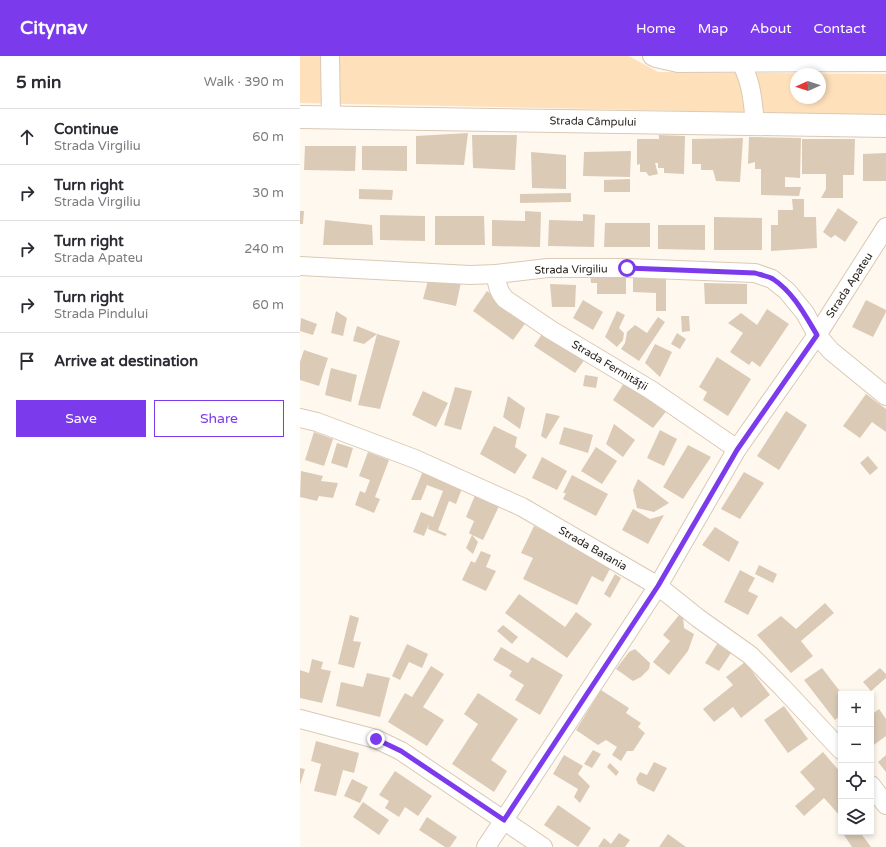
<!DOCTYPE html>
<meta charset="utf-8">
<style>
body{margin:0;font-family:"Varela Round",sans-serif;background:#f2f2f3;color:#2b2b33}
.controls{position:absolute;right:12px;bottom:12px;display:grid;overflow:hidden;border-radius:0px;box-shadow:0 2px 6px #0003}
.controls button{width:36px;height:36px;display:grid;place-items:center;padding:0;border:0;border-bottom:1px solid #e1e1e2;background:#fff;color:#2b2b33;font:20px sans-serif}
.compass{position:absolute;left:490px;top:12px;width:36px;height:36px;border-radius:50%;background:#fff;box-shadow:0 2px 6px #0003;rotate:267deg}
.stop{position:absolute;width:12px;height:12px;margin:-9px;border:3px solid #7c3aed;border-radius:50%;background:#fff}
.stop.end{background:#7c3aed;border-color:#fff;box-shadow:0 1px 4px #0008}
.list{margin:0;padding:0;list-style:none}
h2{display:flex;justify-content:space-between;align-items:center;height:52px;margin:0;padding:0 16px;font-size:17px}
h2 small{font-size:13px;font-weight:400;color:#7c7c81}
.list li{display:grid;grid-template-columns:26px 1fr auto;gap:12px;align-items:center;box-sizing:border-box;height:56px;padding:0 16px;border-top:1px solid #e1e1e2}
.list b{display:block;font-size:15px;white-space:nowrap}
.list p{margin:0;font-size:13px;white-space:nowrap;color:#7c7c81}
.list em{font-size:13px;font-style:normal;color:#7c7c81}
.actions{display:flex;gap:8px;padding:12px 16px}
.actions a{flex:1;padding:9px 0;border:1px solid #7c3aed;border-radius:0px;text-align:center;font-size:14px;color:#7c3aed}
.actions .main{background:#7c3aed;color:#fff}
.icon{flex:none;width:22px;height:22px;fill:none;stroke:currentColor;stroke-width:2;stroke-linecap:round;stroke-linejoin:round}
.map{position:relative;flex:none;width:586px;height:791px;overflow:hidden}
header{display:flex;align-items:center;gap:24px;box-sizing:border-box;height:56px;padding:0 20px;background:#7c3aed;color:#fff}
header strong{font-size:19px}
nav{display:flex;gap:22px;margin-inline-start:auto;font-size:14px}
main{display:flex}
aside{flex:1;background:#fff}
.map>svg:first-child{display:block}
.green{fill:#fee0bb;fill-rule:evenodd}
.building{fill:#dbcbb6}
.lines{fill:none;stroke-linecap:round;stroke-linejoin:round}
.minor-casing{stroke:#dac9b4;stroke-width:20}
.tertiary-casing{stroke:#dac9b4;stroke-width:24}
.minor{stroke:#fff;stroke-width:18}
.tertiary{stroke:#fff;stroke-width:22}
.route{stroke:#7c3aed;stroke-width:5}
.labels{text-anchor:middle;stroke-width:4;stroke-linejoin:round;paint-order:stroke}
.street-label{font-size:11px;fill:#2b241d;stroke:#fff}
</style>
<header>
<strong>Citynav</strong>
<nav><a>Home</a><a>Map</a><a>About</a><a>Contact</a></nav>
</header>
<main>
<aside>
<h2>5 min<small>Walk · 390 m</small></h2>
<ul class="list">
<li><svg class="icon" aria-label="ahead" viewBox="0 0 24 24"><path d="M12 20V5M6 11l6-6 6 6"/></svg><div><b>Continue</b><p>Strada Virgiliu</p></div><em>60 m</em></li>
<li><svg class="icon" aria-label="right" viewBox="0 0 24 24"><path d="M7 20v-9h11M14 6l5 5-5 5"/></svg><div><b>Turn right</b><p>Strada Virgiliu</p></div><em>30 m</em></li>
<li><svg class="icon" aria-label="right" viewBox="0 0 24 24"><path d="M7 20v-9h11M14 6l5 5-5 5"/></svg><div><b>Turn right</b><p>Strada Apateu</p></div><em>240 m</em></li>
<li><svg class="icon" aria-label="right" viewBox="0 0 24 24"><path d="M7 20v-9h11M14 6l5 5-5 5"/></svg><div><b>Turn right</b><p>Strada Pindului</p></div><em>60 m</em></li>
<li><svg class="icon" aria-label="arrive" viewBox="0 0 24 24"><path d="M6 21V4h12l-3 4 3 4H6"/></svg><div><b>Arrive at destination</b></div></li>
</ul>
<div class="actions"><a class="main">Save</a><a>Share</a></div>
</aside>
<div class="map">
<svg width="586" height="791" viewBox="0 0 586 791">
<rect width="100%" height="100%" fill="#fff8ef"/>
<!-- green -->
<path class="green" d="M0,0H329L358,16L586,18V59L0,47ZM496,18H520V42H496Z"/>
<!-- building -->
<g class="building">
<path d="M168,77L164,109L116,108V80Z"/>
<path d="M172,79H217L215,114L173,112Z"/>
<path d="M359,79L385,80L384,118L364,117V112H358V107H355L358,118L349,120L346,116H340V108L337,109V83H359Z"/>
<path d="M449,81L501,82L500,122L485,121V131H501L499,140L461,139V113H455V106L448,108Z"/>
<path d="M443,82L440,126L416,125L413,114H401V108H392V83Z"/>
<path d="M502,83H555L554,119H543V142H521L526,133V118H502Z"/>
<path d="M5,90H56L55,115L4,114Z"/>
<path d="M62,90H107V115L62,114Z"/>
<path d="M331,95L330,121L283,120L284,96Z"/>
<path d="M231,96L266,99V133L232,132Z"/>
<path d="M586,97V125H563V98Z"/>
<path d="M330,123V136H304V124Z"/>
<path d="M59,133L93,134L92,144L59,143Z"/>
<path d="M271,137V146L220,147V138Z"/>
<path d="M492,143H504V161H516L517,192L471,195V169H478V154H493Z"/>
<path d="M538,152L558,166L545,186L535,179L531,182L523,176Z"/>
<path d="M0,155H4L3,168H0Z"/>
<path d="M225,155L241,156L240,191L192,190V164L225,165Z"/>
<path d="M283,158L295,159L294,191L248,190L249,164L283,165Z"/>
<path d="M80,159L125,160V185L80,184Z"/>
<path d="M135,160H184L185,189H135Z"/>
<path d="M414,161L462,162V194H414Z"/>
<path d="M25,164L72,169L73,189H23Z"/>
<path d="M305,167H350V191H304Z"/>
<path d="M358,169H405V194L358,193Z"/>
<path d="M326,216V238H297V227H291L290,217Z"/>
<path d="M130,217L161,226L156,250L123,243Z"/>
<path d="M366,217V255H356V237L333,236V218Z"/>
<path d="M404,227L447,228V248H405Z"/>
<path d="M250,228L276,229L275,251H252Z"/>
<path d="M187,235L227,265L213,284L173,255Z"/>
<path d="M283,244L303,256L293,274L273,262Z"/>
<path d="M566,244L586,254V256L573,281L552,271Z"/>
<path d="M467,253L489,268L460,311L452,305L449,309L430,296L443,277L428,267L441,257L457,269Z"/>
<path d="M36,255L47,262L43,280L31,277Z"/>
<path d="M317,255L325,259L319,272L324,277L323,284L317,291L305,281Z"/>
<path d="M381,260H389L390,275L382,276Z"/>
<path d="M358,261L365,266L339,305L321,293L325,287L327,276L335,269L347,277Z"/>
<path d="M1,262L17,268L13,279L0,275Z"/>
<path d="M57,270L77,278L64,288L53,285Z"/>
<path d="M244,275L285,303L275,317L234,290Z"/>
<path d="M377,277L386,283L380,293L371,288Z"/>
<path d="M77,278L100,285L80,353L58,349Z"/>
<path d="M355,288L372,296L360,321L345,307Z"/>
<path d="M4,294L28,302L19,330L0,324V306Z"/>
<path d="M417,301L451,323L428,360L403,344L407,336L399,331Z"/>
<path d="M31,312L57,319L51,346L25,339Z"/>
<path d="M285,319L298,321L296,332L283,330Z"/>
<path d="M326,324L368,353L353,372L313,344Z"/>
<path d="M155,331L172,335L161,374L144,369Z"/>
<path d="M123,335L148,347L136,371L112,359Z"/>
<path d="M566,338L586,353V376L572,366L560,382L543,370Z"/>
<path d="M208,340L225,352L220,373L203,361Z"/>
<path d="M486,355L507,369L479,414L457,400Z"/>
<path d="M246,357L260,360L246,383L241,380Z"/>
<path d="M314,368L335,384L323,401L306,388Z"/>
<path d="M194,370L217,381L215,391L227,399L215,418L180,398Z"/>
<path d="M264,371L293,379L288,397L259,388Z"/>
<path d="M360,374L377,383L364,410L347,402Z"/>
<path d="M14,376L33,383L24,410L5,404Z"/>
<path d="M37,387L53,392L47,412L31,407Z"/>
<path d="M388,389L411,401L383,443L363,431Z"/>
<path d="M296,391L317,405L302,428L281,415Z"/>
<path d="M68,396L89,404L75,441L80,443L74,457L55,449L60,435L65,437L70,424L59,420Z"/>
<path d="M568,400L578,412L570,419L560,407Z"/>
<path d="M242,401L267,415L257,434L232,422Z"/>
<path d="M1,415L23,420L21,425L38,427L33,442L19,440L17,445L0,441Z"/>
<path d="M123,415L163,430L156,448L149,445L138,474L147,478L145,480L128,473L129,468L124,480L113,476L121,456L133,461L143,435L127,429L121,444H111Z"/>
<path d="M444,416L464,427L440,463L421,453Z"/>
<path d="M272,419L308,438L296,460L263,443L266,437H263Z"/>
<path d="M338,423L369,447L354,456L337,452L333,434Z"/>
<path d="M176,437L200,448L183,484L172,479L178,486L173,498L166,492L172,479L169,477L174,465L166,461Z"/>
<path d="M333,453L350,463L364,459L348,488L322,474Z"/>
<path d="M234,470L292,497L311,511L303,526L292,520L277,549L223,523L233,502L221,497Z"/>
<path d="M415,471L439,486L429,506L402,489Z"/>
<path d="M181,495L191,499L186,511L196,515L186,535L162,524L171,505L175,507Z"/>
<path d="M459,509L477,518L473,527L455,518Z"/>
<path d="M440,514L455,522L448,535L458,540L448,559L424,546Z"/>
<path d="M315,518L321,522L310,542L304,538Z"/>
<path d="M219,538L265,571L276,556L292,568L267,602L205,557Z"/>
<path d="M525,547L534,557L501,585L513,600L491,617L457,579L481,560L496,573Z"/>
<path d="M50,559L59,562L53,585L61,586L54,612L38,608Z"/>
<path d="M379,559H383L384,572L394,578L388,595L369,619L353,606L370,585L363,579Z"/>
<path d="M203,569L218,581L212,588L197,575Z"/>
<path d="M107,588L128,598L122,612L109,606L100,624L92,620Z"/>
<path d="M417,588L431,597L419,615L405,607Z"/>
<path d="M201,591L228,607L232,601L263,619L240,659L215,644L224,629L209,620L212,615L193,604Z"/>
<path d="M335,593L350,607L349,613L341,621L333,625L316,613L329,596Z"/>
<path d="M12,603L23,606L21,613L31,615L22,647L0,642V614L9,617Z"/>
<path d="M445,606L470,639L441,662L433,651L414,666L403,653L433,629L426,621Z"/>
<path d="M131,610L144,618L123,651L144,664L127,690L88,666L105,637L112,641Z"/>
<path d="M522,612L542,638L541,659L535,664L504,624Z"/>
<path d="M580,612L586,618V622L571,635L563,626Z"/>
<path d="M67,617L90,622L80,661L36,650L41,626L63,631Z"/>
<path d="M301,634L329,652L326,657L341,667L338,671L345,677L333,695H327L321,705L312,699L317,691L306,684L298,689L276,674Z"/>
<path d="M178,637L218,663L191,704L207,715L194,736L152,708L178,668L164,658Z"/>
<path d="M484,650L508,683L488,697L464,664Z"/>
<path d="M579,653L586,663V680L571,691V659Z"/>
<path d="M16,685L59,697L54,717L43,714L36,740L14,735L21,708L11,705Z"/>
<path d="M293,694L301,698L292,712L284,708Z"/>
<path d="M523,696L541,717V761L524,742L504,760L495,750L515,733L500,716Z"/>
<path d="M264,699L283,710L278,718L290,730L280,747L274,741L278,733L253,718Z"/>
<path d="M586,699V716L578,706Z"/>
<path d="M354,706L367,712L354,736L338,728L336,723L340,716L347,719Z"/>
<path d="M310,707L319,716L316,720L307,711Z"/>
<path d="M0,712L5,713L0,729Z"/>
<path d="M95,715L132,740L118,760L105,751L99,761L85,752L89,745L79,739Z"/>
<path d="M52,723L68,731L60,747L44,740Z"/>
<path d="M63,746L89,764L79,779L53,761Z"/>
<path d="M258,749L291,772L278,791L244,769Z"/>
<path d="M127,761L157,781L150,791H145L119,774Z"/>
<path d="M542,776H560L571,791H552Z"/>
<path d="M319,777L330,784L325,791H298L304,782L311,788Z"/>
<path d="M368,778L386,791H359Z"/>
</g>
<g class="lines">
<defs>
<g id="minor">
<path d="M30,0L31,61"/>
<path d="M352,0L356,2L378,7L586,6"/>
<path d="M436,0C451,18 453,45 455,68"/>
<path d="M0,210L170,219L196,218L248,212H327L455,217L472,223L487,235L505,257L517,279L531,295L586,340"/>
<path d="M196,218C197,228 198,235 205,243L251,274L351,334L437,393"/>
<path d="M0,362L17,366L115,403L222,451L358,530L398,562L450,599L482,631L541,694"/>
<path d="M0,663L76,683L101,695L243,791"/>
<path d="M571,729L586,749"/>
<path d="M186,791L358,530L437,393L517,279L586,171"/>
</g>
<path id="tertiary" d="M0,61L586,70"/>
</defs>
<!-- minor casing -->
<use href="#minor" class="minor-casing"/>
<!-- tertiary casing -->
<use href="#tertiary" class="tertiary-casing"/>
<!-- minor -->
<use href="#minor" class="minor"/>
<!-- tertiary -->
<use href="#tertiary" class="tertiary"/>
</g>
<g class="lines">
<!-- route -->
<path class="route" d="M76,683L101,695L204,764L358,530L437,394L517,279C505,259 493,236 473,223C468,220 461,219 455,217L327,212"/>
</g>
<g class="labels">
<!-- street labels -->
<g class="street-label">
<text transform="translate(293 65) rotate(1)" y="4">Strada Câmpului</text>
<text transform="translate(271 213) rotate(-1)" y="4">Strada Virgiliu</text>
<text transform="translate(549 229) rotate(-57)" y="4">Strada Apateu</text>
<text transform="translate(310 309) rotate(31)" y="4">Strada Fermității</text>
<text transform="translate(293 492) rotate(30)" y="4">Strada Batania</text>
</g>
</g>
</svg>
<div class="controls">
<button>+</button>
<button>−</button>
<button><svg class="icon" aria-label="locate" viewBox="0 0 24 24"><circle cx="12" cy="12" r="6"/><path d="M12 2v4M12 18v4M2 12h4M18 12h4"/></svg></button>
<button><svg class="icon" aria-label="layers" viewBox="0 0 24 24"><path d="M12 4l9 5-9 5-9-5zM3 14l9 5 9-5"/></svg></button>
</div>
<svg class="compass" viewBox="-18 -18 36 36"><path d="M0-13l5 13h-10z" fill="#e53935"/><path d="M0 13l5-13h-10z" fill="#7c7c81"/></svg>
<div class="stop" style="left:327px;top:212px"></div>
<div class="stop end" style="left:76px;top:683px"></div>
</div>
</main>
